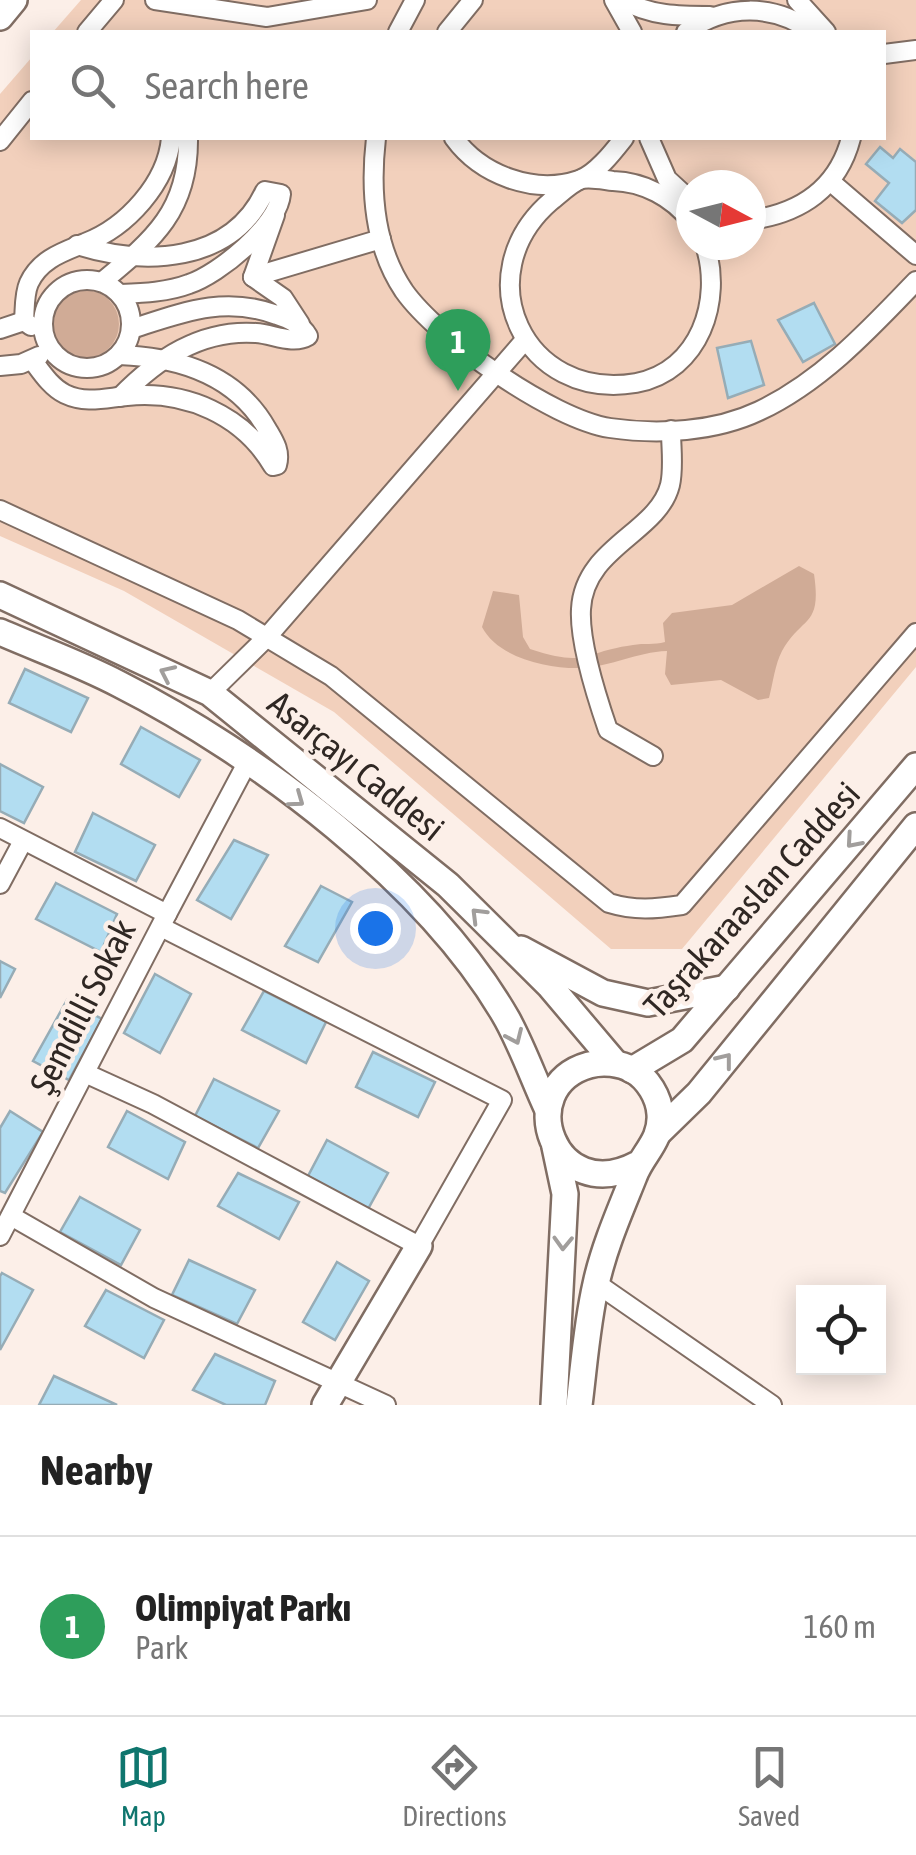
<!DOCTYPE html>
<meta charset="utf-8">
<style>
body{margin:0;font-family:"Asap Condensed",sans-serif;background:#f2f2f2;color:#222}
.controls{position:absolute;right:30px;bottom:30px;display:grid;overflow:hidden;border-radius:0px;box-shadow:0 5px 25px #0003}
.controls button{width:90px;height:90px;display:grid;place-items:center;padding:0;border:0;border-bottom:2px solid #e0e0e0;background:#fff;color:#222;font:50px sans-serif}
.compass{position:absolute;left:676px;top:170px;width:90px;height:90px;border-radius:50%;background:#fff;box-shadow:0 5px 25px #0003;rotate:97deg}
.you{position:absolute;left:375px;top:928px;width:35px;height:35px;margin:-25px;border:8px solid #fff;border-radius:50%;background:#1a73e8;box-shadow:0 0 0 15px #1a73e833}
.badge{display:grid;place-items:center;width:65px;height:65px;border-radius:50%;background:#0f766e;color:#fff;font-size:32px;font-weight:700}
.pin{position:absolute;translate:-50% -82px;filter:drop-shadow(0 2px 5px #0008)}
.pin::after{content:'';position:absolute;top:52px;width:35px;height:30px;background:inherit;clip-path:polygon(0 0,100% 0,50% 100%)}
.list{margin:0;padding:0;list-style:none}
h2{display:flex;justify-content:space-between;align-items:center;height:130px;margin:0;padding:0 40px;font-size:42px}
h2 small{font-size:32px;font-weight:400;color:#767676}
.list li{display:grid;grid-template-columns:65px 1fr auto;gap:30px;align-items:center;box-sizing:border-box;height:180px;padding:0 40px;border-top:2px solid #e0e0e0}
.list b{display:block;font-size:38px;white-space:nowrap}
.list p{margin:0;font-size:32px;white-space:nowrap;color:#767676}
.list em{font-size:32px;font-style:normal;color:#767676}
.icon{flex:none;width:55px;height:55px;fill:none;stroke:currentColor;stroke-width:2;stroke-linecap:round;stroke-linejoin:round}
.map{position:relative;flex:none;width:916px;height:1405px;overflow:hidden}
.search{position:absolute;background:#fff;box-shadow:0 5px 25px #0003;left:30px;right:30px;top:30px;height:110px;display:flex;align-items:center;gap:25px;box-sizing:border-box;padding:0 35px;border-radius:0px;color:#767676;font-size:38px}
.sheet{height:310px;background:#fff}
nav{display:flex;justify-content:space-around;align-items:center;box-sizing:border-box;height:140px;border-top:2px solid #e0e0e0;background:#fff;font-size:28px;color:#767676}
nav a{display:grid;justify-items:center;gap:5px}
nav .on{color:#0f766e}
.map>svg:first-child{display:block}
.green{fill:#f2d0bc;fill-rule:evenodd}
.water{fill:#d0ab96}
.building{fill:#b2ddf1;stroke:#96acb6;stroke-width:2.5}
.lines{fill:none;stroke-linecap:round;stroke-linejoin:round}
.street-casing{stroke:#806d63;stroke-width:22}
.secondary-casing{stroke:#806d63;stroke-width:30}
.street{stroke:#fff;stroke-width:18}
.secondary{stroke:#fff;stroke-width:25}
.oneway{stroke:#a19e9c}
.labels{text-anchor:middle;stroke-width:9;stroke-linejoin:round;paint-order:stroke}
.street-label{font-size:35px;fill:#2f2723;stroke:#fcefe8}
</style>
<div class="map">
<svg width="916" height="1405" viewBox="0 0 916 1405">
<rect width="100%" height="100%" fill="#fcefe8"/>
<!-- green -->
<path class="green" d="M81,0H916V667L682,949H611L334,712L124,591L0,536V94L32,57V138H884V32H53ZM691,185H751V245H691Z"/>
<!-- water -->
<g class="water">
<circle cx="85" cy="324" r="34"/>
<path d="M799,566L814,574C822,628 802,615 782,651C775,664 773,683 769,698L758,700L721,680L671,685L665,674L667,651C637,652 610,667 581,668C548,669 498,658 482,627L493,591L519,595L523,637L530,649C588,668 582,652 633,645C644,643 654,645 665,642L663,623L672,613L732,605Z"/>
</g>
<!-- building -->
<g class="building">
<path d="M880,147L893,158L900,149L916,162V210L902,223L875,201L889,183L866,164Z"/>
<path d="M814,303L835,344L803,362L778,320Z"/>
<path d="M751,341L764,385L728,398L717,348Z"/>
<path d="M25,669L88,698L71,732L9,703Z"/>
<path d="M141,727L200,760L179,797L121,764Z"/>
<path d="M0,764L43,787L24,823L0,811Z"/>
<path d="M93,813L155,845L136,881L75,852Z"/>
<path d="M234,840L268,855L231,919L197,900Z"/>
<path d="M56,883L117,914L101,952L36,919Z"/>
<path d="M321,886L352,902L318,962L285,946Z"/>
<path d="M0,961L15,969L0,998Z"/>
<path d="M155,974L191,994L160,1053L124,1033Z"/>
<path d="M264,991L326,1022L306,1063L242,1030Z"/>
<path d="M67,1000L102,1019L69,1080L33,1061Z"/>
<path d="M373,1052L435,1082L418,1117L356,1087Z"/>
<path d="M214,1079L279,1111L258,1148L195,1116Z"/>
<path d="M10,1111L43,1132L5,1193L0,1191V1128Z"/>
<path d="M127,1111L185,1142L168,1179L108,1147Z"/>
<path d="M327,1140L388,1173L368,1209L308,1176Z"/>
<path d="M238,1173L299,1202L279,1239L218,1206Z"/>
<path d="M80,1197L140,1230L121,1265L60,1232Z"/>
<path d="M189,1260L255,1290L237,1324L172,1295Z"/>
<path d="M337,1262L369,1281L335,1340L303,1322Z"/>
<path d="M2,1273L33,1290L0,1350V1276Z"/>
<path d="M106,1290L164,1320L144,1358L85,1326Z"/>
<path d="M215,1354L275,1381L265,1405H226L193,1390Z"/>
<path d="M54,1376L117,1405H39Z"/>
</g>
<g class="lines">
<defs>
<g id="street">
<path d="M155,0L267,17L367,0"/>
<path d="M614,0L632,32"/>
<path d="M623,0C650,16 679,16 710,16"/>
<path d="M797,0L826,32"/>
<path d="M87,32L114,0"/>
<path d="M398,32L415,0"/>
<path d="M447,32L473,0"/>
<path d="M686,32C726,4 773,3 813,32"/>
<path d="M884,54L916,50"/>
<path d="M376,138C370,190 373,245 404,291C438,339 552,419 610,428C658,435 715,432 759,411C821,382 870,329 916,281"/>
<path d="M454,138C481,175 534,195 579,180C596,174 613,152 624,138"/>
<path d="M649,138L667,179L691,201"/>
<path d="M0,141L32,101"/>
<path d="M831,182L916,255"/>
<path d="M275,215L253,277L283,298L300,324"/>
<path d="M751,220C801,213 838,188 851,138"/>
<path d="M691,221C672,197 644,182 613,181C604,180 591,177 582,179C572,182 559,195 551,201C465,275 524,402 636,383C700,371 723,300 705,245"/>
<path d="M77,245C144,266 231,264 265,191L281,194C278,226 219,274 189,284C168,292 143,293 120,294"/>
<path d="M253,277L381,239"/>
<circle cx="87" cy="324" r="44"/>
<path d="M102,282C154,239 189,210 188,138"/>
<path d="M24,321C25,309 24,294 29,283C40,259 63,252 85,243C127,227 167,183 171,138"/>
<path d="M0,329L24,321L31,326"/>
<path d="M33,361C42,373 51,387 65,394C86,404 105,398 127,396C186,390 243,415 273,466L277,465C281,451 274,441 267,429C236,374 178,357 119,355"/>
<path d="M0,366L21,364L39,356"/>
<path d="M120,397C157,359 201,329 256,333C273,334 293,345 308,336C301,324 289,319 277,315C224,295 181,313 131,329"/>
<path d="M0,510L238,620L331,676L609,903C635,911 655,909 682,905L916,633"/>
<path d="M210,693L267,637L525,340"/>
<path d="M653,756L608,730C597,698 579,642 581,609C584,547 658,533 670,485C674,468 671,448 671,430"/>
<path d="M0,828L167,914L247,763"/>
<path d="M0,884L23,841"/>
<path d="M85,1073L153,1104L419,1246L502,1100L161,927"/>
<path d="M11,1216L154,1298L386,1405"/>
<path d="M0,1236L167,914"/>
<path d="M596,1283L772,1405"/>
</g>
<g id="secondary">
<path d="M0,17L14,0"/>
<path d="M0,595L210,693L448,885L549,985L615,1063"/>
<path d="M0,632C39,649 81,664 119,684C257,754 430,884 507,1019C523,1048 534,1080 548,1110"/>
<path d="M521,949L603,993L648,1003L727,988"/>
<path d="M632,1070L682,1040L916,766"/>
<path d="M659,1132L699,1093L916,826"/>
<path d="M325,1405L419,1246"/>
<path d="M554,1405L565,1194L555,1147"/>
<path d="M579,1405C584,1365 587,1323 596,1284C604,1247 620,1211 634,1176C642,1154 662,1141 660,1114C659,1097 648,1079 633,1070C620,1063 603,1061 589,1065C511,1087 554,1209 638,1164"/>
</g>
</defs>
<!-- street casing -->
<use href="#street" class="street-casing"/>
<!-- secondary casing -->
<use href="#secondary" class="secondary-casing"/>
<!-- street -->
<use href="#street" class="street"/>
<!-- secondary -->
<use href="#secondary" class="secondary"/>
</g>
<!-- one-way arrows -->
<defs><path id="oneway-chevron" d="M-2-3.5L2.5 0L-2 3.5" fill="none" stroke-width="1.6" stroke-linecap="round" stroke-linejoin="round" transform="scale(2.5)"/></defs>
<g class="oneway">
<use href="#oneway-chevron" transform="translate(167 673) rotate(-155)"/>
<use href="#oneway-chevron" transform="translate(297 800) rotate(36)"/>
<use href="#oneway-chevron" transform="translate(853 841) rotate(131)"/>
<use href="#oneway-chevron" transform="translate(478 915) rotate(-135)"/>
<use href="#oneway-chevron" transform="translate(515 1037) rotate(66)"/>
<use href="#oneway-chevron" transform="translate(725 1060) rotate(-52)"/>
<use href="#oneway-chevron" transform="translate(563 1243) rotate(92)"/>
</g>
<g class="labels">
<!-- street labels -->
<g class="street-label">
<text transform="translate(356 766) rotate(39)" y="12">Asarçayı Caddesi</text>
<text transform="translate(752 900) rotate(-48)" y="12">Taşrakaraaslan Caddesi</text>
<text transform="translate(83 1007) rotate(-63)" y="12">Şemdilli Sokak</text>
</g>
</g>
</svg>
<div class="controls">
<button><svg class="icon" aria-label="locate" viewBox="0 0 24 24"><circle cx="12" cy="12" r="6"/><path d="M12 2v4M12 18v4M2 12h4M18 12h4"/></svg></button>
</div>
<svg class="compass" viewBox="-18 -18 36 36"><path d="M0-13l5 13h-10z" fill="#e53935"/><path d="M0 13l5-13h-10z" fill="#767676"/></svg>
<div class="you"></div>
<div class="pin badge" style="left:458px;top:391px;background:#2e9e5b">1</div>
<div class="search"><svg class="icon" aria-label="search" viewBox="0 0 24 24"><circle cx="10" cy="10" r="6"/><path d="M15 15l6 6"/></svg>Search here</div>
</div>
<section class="sheet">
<h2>Nearby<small></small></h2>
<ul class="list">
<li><span class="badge" style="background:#2e9e5b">1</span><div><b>Olimpiyat Parkı</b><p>Park</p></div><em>160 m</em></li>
</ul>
</section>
<nav>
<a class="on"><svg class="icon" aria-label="map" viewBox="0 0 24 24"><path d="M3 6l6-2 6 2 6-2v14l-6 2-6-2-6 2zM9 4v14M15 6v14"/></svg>Map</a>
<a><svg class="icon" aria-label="directions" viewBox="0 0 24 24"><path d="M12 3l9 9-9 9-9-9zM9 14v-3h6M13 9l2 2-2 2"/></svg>Directions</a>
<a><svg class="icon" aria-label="saved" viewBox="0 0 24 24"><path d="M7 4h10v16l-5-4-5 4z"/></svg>Saved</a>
</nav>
